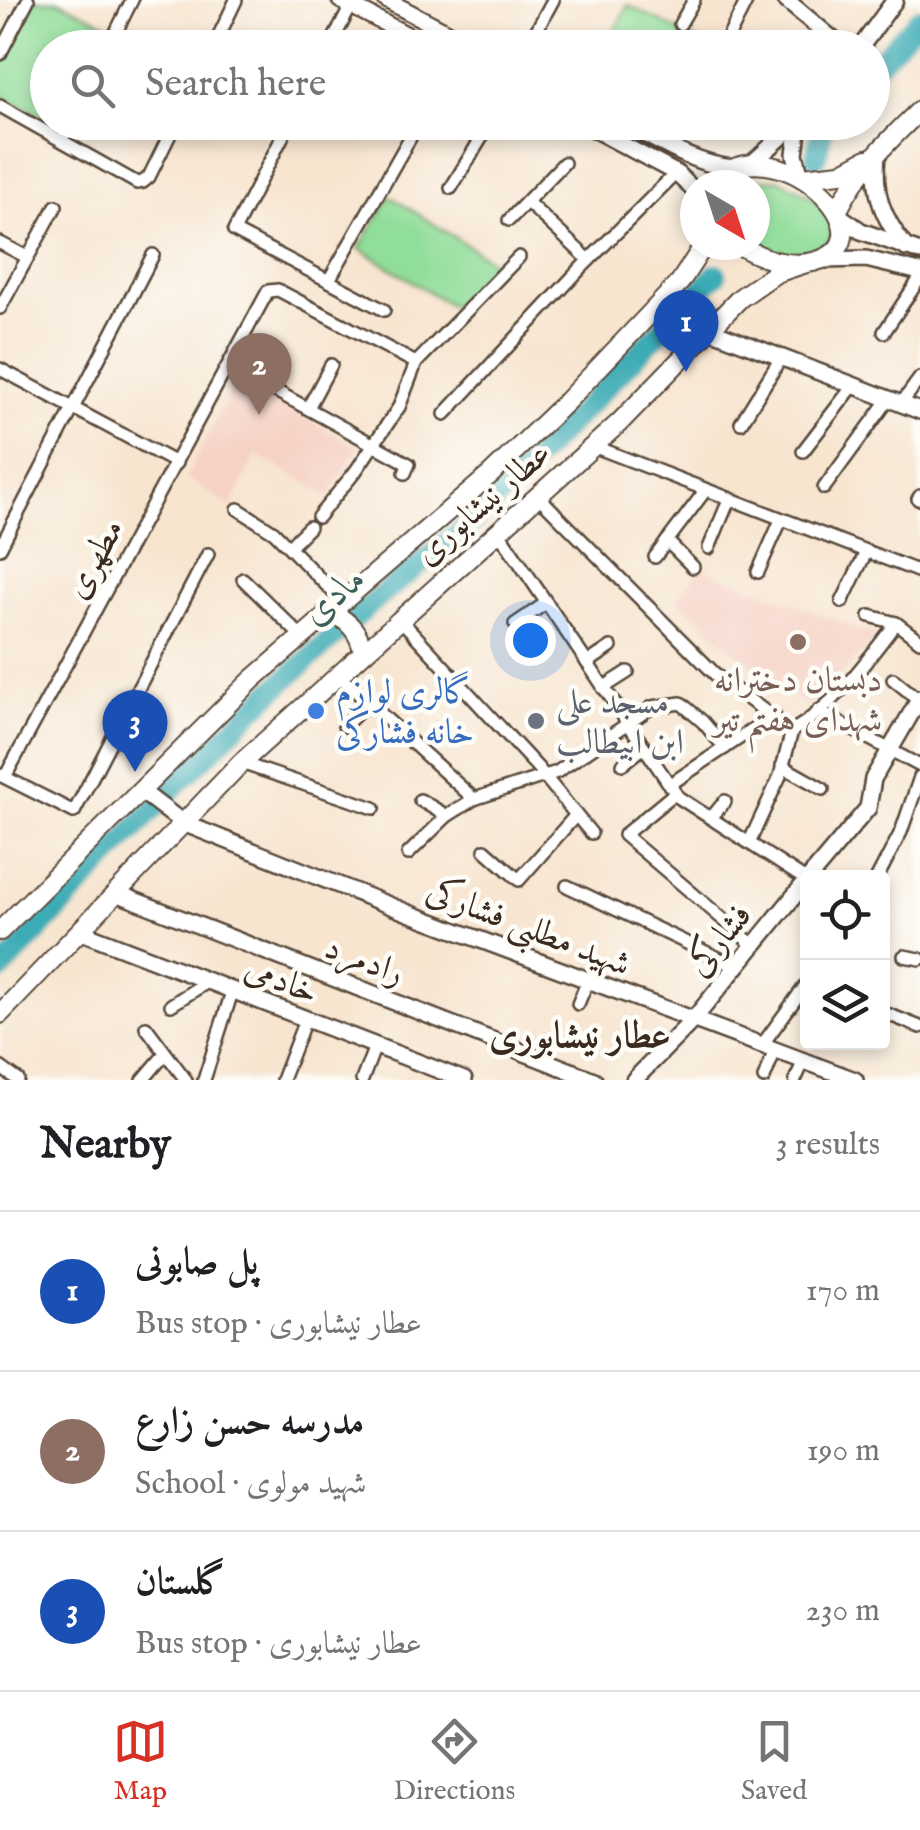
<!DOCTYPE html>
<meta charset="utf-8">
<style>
body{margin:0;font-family:"IM FELL English",Amiri,serif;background:#f2f2f2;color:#202124}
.controls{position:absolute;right:30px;bottom:30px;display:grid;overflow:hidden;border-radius:10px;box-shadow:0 5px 15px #0003}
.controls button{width:90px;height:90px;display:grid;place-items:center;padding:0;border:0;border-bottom:2px solid #e0e0e0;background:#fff;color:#202124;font:50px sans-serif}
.compass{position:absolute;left:680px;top:170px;width:90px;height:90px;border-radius:50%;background:#fff;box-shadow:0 5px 15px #0003;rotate:141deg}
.you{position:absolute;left:530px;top:640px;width:35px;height:35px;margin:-25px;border:8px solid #fff;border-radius:50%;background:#1a73e8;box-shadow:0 0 0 15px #1a73e833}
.badge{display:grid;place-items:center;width:65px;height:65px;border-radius:50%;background:#d93025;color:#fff;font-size:32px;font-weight:700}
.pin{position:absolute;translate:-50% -82px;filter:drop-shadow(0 2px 5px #0008)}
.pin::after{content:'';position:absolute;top:52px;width:35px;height:30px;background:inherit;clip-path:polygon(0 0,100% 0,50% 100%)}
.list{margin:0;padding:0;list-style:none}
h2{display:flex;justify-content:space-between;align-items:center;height:130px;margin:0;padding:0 40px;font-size:42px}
h2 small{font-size:32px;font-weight:400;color:#757577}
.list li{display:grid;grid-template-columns:65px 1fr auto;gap:30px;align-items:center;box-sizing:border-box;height:160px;padding:0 40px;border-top:2px solid #e0e0e0}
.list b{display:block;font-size:38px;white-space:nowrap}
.list p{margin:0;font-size:32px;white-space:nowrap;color:#757577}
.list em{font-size:32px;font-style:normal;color:#757577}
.icon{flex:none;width:55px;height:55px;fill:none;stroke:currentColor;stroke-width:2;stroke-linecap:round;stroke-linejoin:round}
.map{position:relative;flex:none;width:920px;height:1080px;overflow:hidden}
.search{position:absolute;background:#fff;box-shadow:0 5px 15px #0003;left:30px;right:30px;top:30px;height:110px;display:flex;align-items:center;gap:25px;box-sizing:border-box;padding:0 35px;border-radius:55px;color:#757577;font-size:38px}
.sheet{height:610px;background:#fff}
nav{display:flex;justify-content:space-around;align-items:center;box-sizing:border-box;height:140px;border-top:2px solid #e0e0e0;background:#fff;font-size:28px;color:#757577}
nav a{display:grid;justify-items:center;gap:5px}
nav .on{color:#d93025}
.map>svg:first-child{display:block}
.built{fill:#f6d1c5}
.green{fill:#91dd9a;stroke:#66845c;stroke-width:2.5}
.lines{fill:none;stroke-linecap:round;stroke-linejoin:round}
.river{stroke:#3aabb5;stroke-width:22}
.minor-casing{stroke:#574639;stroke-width:16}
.tertiary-casing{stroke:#574639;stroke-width:20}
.secondary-casing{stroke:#574639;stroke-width:22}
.minor{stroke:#fff;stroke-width:11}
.tertiary{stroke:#fff;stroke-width:15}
.secondary{stroke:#fff;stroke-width:18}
.education-dot{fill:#8d6e63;stroke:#fdfcf7;stroke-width:4}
.shop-dot{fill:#3f7fe0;stroke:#fdfcf7;stroke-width:4}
.worship-dot{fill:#6b7280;stroke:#fdfcf7;stroke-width:4}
.labels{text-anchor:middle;stroke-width:9;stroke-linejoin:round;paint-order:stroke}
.street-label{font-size:35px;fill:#3b2a1e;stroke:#fdfcf7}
.education-label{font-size:35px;fill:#785e54;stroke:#fdfcf7}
.shop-label{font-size:35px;fill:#366cbe;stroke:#fdfcf7;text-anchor:start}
.worship-label{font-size:35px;fill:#5b616d;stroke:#fdfcf7;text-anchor:start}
.water-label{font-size:38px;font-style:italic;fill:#3b5e5a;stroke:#fdfcf7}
.neighbourhood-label{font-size:38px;font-weight:bold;fill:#3b2a1e;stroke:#fdfcf7}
</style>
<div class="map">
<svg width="920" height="1080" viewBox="0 0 920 1080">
<rect width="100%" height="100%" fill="#fdfcf7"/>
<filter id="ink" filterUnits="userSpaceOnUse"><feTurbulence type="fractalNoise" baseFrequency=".01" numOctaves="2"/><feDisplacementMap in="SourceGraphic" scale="20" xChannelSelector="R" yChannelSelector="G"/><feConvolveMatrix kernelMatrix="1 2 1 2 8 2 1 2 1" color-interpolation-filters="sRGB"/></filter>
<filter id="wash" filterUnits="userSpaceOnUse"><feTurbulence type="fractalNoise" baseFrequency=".0048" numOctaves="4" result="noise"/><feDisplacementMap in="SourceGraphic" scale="40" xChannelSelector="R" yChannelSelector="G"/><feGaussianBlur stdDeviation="2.25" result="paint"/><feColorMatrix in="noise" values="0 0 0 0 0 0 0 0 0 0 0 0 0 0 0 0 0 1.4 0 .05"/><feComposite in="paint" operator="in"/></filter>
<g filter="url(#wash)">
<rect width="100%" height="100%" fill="#f7e5d0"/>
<!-- built -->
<g class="built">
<path d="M236,381L360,448L329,496L256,454L231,507L186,478Z"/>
<path d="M702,568L877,636L810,708L731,648L677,599Z"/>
</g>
<!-- green -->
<g class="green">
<path d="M35,0H57L111,26L101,47L48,48L47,118L0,95V66Z"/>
<path d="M628,5L710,47H606Z"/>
<path d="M778,179C795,188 814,195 826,210C849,239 812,260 786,256C775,255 765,249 755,245V185H728L746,180Z"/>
<path d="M390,196L498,265L456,309L359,248Z"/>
</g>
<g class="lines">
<!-- river -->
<g class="river">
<path d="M872,69L920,18"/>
<path d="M816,157L824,122"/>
<path d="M0,971L177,784L267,696L369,605L478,517L716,274"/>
</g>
</g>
</g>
<g filter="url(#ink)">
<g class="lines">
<defs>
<g id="minor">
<path d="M680,24L694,0"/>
<path d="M108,48L132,0"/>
<path d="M213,48L236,0"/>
<path d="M329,48L351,6"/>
<path d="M527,48L553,0"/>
<path d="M723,48L747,0"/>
<path d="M0,54L28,0"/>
<path d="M0,106L137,183L143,182L149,177L176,122"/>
<path d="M290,122L234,231L384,310"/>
<path d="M62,140L70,122"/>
<path d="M673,149L686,122"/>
<path d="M451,188L491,122"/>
<path d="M527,202L589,260"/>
<path d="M509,220L564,163"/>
<path d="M0,243L27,257"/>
<path d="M329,280L419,122"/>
<path d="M0,308L56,206"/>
<path d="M884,332L920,278"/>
<path d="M230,366L409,464L405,473"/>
<path d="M0,369L176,463"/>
<path d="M901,404L920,378"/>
<path d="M308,408L331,365"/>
<path d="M445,414L582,267L676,173"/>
<path d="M741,423L781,358"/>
<path d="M593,446L920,572"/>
<path d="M803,451L853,386"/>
<path d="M824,488L889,399"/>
<path d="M538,496L718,677L792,731"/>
<path d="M918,499L920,496"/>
<path d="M238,509L274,532L341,600"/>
<path d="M318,517L355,472L399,407L416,363L519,257"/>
<path d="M498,531L678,797L806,880"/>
<path d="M667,541L693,567"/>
<path d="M290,546L309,527"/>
<path d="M0,548L153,255"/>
<path d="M709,548L729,500"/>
<path d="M655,557L705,491"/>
<path d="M758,572L781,520"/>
<path d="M243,579L300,635"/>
<path d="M842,602L866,552"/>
<path d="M870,616L896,623L920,641"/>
<path d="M399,618L538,768L576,815L519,880L485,850"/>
<path d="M515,624L546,603"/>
<path d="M587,663L611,647"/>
<path d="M337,674L474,799"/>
<path d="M893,679L919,700"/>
<path d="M603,688L628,672"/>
<path d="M818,711L920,766"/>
<path d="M344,726L368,703"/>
<path d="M241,763L374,808"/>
<path d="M623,764L644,747"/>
<path d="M782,766L823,789"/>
<path d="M0,775L74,812L208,554"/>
<path d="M5,777L268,291L278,290L416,363"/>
<path d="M669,785L774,715"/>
<path d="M675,793L624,835L752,944"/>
<path d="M420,800L447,816"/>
<path d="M576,815L591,833"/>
<path d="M711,818L725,801"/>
<path d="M749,843L780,776L792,731C835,706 866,662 896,623"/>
<path d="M408,854L447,816L474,799L557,772L652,707L681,703L703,722L725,748"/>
<path d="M877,878L901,832L920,777"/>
<path d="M567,886L735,966"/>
<path d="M904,956L920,959"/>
<path d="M578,1004L588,980"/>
<path d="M171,1005L207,982"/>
<path d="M882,1012L920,1027"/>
<path d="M146,1027L186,1080"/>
<path d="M762,1045L808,982"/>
<path d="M0,1067L18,1080"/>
<path d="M764,1078L775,1050"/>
<path d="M143,1080L165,1054"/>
<path d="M204,1080L232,992"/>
<path d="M282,1080L305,1020"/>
<path d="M362,1080L375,1046"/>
<path d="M795,1080L804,1061"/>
</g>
<g id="tertiary">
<path d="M340,0L432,48"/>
<path d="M386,0L478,48"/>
<path d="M786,0L843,48"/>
<path d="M860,48L895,0"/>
<path d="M580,122L676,173L695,191"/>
<path d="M623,122C659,141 694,165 734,168"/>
<path d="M799,123L795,154L801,177"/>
<path d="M877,154C873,194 882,216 906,248"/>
<path d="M749,166L798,122"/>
<path d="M841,217L861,231L920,252"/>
<path d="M822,260L866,259L920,272"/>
<path d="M710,330L920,411"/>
<path d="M141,791L183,823L406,912L855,1080"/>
<path d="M809,878L868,808L873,779L920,698"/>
<path d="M116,893L594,1080"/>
<path d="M79,931L464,1080"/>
<path d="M634,1080L693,1020L808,879"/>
</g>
<g id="secondary">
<path d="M802,177L841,173L867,159"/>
<path d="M712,185C769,116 903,240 813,262C787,268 761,258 739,245"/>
<path d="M838,210C857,171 889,140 920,110"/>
<path d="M327,612C347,618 358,630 363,650"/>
<path d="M0,931L253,679L491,474L567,401L680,282L704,245"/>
<path d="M0,1014L241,763L619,423L740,298L776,273L803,264"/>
</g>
</defs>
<!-- minor casing -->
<use href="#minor" class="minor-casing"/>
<!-- tertiary casing -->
<use href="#tertiary" class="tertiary-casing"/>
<!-- secondary casing -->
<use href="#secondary" class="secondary-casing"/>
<!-- minor -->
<use href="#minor" class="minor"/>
<!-- tertiary -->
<use href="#tertiary" class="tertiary"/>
<!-- secondary -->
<use href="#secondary" class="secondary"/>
</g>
</g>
<!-- markers -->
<circle class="education-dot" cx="798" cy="642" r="10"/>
<circle class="shop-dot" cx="316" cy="711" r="10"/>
<circle class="worship-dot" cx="536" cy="721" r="10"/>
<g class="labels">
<!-- street labels -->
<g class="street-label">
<text transform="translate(482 502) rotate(-41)" y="12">عطار نیشابوری</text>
<text transform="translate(93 558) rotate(-61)" y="12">مطهری</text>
<text transform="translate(529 926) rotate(21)" y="12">شهید مطلبی فشارکی</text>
<text transform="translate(718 939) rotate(-51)" y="12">فشارکی</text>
<text transform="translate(365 959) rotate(21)" y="12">رادمرد</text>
<text transform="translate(282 979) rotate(21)" y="12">خادمی</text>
</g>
<!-- education labels -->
<g class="education-label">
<text x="798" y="691">دبستان دخترانه<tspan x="798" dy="40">شهدای هفتم تیر</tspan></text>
</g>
<!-- shop labels -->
<g class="shop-label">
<text x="336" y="703">گالری لوازم<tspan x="336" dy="40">خانه فشارکی</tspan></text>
</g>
<!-- worship labels -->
<g class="worship-label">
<text x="556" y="713">مسجد علی<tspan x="556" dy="40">ابن ابیطالب</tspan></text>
</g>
<!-- water labels -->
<g class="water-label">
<text transform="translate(333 594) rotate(-40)" y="13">مادی</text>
</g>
<!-- neighbourhood labels -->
<g class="neighbourhood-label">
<text x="580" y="1047">عطار نیشابوری</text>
</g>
</g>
</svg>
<div class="controls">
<button><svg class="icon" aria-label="locate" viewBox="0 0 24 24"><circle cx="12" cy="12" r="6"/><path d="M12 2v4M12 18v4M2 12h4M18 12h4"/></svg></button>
<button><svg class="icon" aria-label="layers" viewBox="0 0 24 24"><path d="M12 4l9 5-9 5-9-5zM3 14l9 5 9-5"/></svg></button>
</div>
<svg class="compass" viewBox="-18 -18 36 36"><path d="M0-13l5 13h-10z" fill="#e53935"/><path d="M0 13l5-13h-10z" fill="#757577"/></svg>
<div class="you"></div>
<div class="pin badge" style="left:686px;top:372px;background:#1a4fb4">1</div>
<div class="pin badge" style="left:259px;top:415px;background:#8d6e63">2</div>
<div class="pin badge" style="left:135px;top:772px;background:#1a4fb4">3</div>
<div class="search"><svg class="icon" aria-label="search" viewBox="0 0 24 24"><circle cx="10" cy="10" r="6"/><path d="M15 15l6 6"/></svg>Search here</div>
</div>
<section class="sheet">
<h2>Nearby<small>3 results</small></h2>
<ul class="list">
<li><span class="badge" style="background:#1a4fb4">1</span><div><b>پل صابونی</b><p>Bus stop · عطار نیشابوری</p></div><em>170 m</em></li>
<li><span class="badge" style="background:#8d6e63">2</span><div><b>مدرسه حسن زارع</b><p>School · شهید مولوی</p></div><em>190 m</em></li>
<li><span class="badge" style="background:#1a4fb4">3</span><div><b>گلستان</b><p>Bus stop · عطار نیشابوری</p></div><em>230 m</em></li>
</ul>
</section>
<nav>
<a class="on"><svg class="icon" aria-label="map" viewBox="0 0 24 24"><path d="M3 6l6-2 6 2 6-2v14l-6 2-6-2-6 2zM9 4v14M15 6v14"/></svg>Map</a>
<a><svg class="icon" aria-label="directions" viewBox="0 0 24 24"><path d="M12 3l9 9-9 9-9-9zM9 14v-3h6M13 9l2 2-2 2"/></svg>Directions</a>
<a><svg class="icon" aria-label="saved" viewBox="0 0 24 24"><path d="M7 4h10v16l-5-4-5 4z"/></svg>Saved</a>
</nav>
